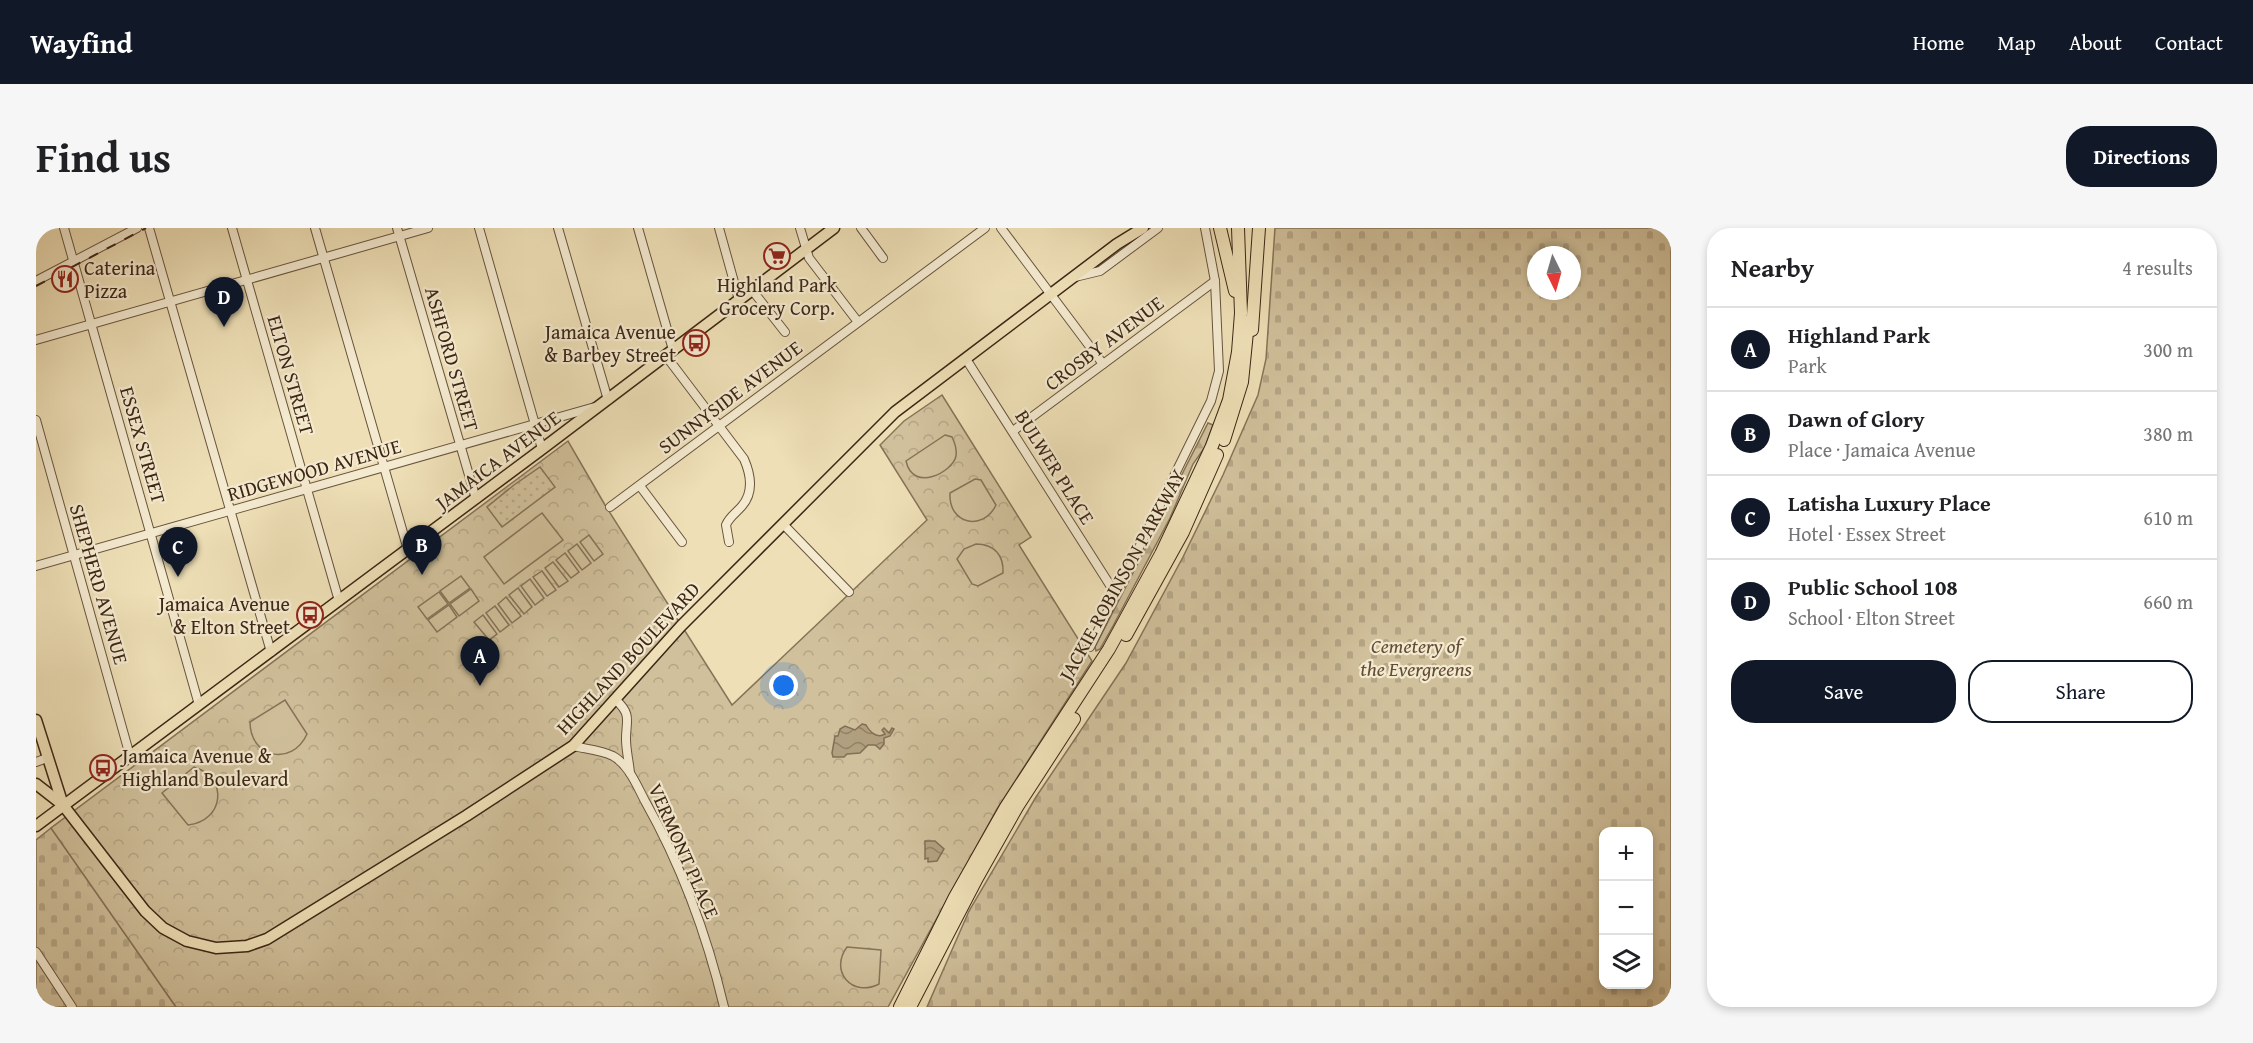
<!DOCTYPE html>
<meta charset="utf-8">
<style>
body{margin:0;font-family:"Gentium Book Plus",serif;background:#f6f6f6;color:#202124}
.controls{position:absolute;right:18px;bottom:18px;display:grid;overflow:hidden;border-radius:12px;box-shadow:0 3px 9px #0003}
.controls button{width:54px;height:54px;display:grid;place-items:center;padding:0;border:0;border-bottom:2px solid #e0e0e0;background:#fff;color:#202124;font:30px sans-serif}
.compass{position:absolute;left:1491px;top:18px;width:54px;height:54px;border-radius:50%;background:#fff;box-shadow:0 3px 9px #0003;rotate:175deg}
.you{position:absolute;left:748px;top:458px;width:21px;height:21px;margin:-15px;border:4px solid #fff;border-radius:50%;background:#1a73e8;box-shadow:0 0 0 9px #1a73e833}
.badge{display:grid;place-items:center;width:39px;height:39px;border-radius:50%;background:#111827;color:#fff;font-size:20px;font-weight:700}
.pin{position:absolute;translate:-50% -50px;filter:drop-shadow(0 2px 3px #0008)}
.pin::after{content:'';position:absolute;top:32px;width:21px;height:18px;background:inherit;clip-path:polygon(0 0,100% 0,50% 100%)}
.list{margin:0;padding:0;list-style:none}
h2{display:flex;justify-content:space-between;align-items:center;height:78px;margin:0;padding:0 24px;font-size:26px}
h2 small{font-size:20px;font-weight:400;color:#757577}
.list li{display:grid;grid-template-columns:39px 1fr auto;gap:18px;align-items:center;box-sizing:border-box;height:84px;padding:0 24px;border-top:2px solid #e0e0e0}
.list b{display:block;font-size:22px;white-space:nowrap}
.list p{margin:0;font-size:20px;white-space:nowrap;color:#757577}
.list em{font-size:20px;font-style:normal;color:#757577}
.actions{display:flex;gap:12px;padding:18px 24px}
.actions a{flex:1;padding:14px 0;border:2px solid #111827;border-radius:24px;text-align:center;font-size:21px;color:#111827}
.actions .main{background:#111827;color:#fff}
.icon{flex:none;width:33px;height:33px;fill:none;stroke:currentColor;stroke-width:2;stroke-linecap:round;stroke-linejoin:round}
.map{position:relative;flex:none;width:1635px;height:779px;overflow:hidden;border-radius:24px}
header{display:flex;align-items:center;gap:36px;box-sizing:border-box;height:84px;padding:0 30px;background:#111827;color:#fff}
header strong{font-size:28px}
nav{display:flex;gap:33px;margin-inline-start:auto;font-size:21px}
.intro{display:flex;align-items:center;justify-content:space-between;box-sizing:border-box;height:144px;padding:0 36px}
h1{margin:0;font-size:42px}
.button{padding:15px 27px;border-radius:24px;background:#111827;color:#fff;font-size:21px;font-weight:700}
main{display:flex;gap:36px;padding:0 36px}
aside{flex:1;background:#fff;border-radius:24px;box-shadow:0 3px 9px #0003}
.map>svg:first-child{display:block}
.forest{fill:url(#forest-firs);stroke:#867358;stroke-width:1.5}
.cemetery{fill:url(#cemetery-stones);stroke:#867358;stroke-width:1.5;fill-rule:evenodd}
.park{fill:url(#park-crowns);stroke:#867358;stroke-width:1.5}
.garden{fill:url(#garden-dots);stroke:#867358;stroke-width:1.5}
.pitch{fill:#d0c09b;stroke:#867358;stroke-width:1.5}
.water{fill:url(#water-waves);stroke:#826f55;stroke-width:1.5}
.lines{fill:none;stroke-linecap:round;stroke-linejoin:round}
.minor-casing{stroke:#68543d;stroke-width:10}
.major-casing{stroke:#3c2615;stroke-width:13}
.highway-casing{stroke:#3c2615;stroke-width:14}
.minor{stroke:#f4ead0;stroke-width:8}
.major{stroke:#eedfb6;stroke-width:10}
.highway{stroke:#eedfb6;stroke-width:12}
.rail{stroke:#3c2615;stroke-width:2;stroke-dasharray:10 10;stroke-linecap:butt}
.labels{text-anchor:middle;stroke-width:4.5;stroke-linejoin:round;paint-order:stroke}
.poi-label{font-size:20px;fill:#3c2615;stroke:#f4ead0;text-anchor:start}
.street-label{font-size:20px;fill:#3c2615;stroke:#f4ead0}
.park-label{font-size:20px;font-style:italic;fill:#614c36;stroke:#f4ead0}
</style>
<header>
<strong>Wayfind</strong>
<nav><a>Home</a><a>Map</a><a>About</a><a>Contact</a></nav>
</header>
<div class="intro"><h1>Find us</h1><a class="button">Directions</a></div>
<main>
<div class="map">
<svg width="1635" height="779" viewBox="0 0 1635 779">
<defs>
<pattern id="forest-firs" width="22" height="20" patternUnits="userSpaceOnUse" patternTransform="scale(1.5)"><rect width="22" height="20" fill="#d0c09b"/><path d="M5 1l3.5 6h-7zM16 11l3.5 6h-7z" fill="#b4a585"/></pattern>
<pattern id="cemetery-stones" width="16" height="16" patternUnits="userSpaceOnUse" patternTransform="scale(1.5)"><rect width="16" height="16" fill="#d0c09b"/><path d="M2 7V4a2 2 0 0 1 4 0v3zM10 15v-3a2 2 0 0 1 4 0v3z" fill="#b4a585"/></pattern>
<pattern id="park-crowns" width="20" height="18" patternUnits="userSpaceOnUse" patternTransform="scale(1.5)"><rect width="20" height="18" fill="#d0c09b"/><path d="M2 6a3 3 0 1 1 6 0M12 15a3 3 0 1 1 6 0" fill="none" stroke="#b4a585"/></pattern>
<pattern id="garden-dots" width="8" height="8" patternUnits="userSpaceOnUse" patternTransform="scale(1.5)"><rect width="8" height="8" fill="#d0c09b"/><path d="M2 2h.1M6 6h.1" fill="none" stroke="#b4a585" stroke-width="1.8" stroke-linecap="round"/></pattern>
<pattern id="water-waves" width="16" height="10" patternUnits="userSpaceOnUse" patternTransform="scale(1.5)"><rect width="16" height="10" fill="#b1a07f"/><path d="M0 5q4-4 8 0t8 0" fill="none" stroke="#918267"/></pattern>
</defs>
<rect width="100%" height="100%" fill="#eedfb6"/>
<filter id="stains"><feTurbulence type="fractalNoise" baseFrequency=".00333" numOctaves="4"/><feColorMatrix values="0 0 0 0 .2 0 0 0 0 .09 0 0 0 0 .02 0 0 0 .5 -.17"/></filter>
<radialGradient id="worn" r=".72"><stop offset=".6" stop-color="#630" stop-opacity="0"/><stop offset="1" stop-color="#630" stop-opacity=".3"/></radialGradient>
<!-- forest -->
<path class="forest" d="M1172,195L1177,197L1169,219L1157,236L1134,290L1077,398L1064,421L1060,423L1059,419L1121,298L1127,291L1138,262Z"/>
<!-- cemetery -->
<g class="cemetery">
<path d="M1239,0H1635V779H891L933,683L1000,569L1090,435L1147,329L1187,247L1222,167L1230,131ZM1500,27H1536V63H1500ZM1568,604H1612V756H1568Z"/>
<path d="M15,600L140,779H0V612Z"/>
</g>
<!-- park -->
<path class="park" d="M906,167L995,309L983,317L1056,433L961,581L852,779H140L15,600L532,213L569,277L696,477L891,292L844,217L868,193Z"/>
<!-- garden -->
<path class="garden" d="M504,239L519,259L466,299L451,279L478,257Z"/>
<!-- pitch -->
<g class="pitch">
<path d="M909,207L916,209C919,215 921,221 920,228C917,244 877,265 870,233Z"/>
<path d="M939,251L945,252L960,277C947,304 912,296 914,265Z"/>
<path d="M506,285L527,312L468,356L448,329Z"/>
<path d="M553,307L567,326L558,333L544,314Z"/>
<path d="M541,316L555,335L546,342L532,323Z"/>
<path d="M940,316C958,316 968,327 967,345L942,358L936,356L921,331L928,321Z"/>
<path d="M529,325L543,344L535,350L520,332Z"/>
<path d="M517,334L532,353L523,359L509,340Z"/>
<path d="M506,343L520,362L511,368L497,349Z"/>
<path d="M425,348L434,360L413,375L404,363Z"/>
<path d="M494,351L508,370L499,377L485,358Z"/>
<path d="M482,360L496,379L488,386L473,367Z"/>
<path d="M435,361L443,373L423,388L414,376Z"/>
<path d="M403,364L412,376L391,391L382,379Z"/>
<path d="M470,369L485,388L476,395L462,376Z"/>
<path d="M413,377L421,389L401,404L392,392Z"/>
<path d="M459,378L473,397L464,404L450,385Z"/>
<path d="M447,387L461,406L453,412L438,394Z"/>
<path d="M249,472L271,506C256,539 214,530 214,494Z"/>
<path d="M158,539C193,550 188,593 152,597L126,565Z"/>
<path d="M811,719L845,722L843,756C816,770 793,743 811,719Z"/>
</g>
<!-- water -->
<g class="water">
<path d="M826,496L830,497C834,504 841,511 849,506L846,502L848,500L853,505L856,500L858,501L854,508L848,510V516L844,521L839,517H832L824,525L811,526L808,529H797L796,525L799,508H802L804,501L809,498L819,502Z"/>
<path d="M889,613H899L908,621L901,633L892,634V630L889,631Z"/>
</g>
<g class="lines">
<defs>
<g id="minor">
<path d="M28,0L163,477"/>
<path d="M113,0L235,424"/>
<path d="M196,0L303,373"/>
<path d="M279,0L372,322"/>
<path d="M361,0L440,271"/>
<path d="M443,0L506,221"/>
<path d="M522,0L572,172"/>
<path d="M602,0L637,122"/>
<path d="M683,0L703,72"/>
<path d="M764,0L773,30L822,94"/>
<path d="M825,0L847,30"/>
<path d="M965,0L1067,136"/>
<path d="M1039,49L1064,43L1122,0"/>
<path d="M0,53L101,0"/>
<path d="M716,62L749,104"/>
<path d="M0,112L392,0"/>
<path d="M630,128L708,231C715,247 718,264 706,278C700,285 693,289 690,297L693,314"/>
<path d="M930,131L1079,365"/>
<path d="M0,192L94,528"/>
<path d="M977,203L1179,53"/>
<path d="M604,258L646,314"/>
<path d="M574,279L949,0"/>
<path d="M747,296L813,364"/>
<path d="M0,338L559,179"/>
<path d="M1054,419L1175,173L1183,143L1179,53L1169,0"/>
<path d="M580,472C596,487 590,492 590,511C590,522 593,534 594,545"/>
<path d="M537,518C550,521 565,522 577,528C593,537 601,558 609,573C645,637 671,707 688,779"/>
<path d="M0,534L11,530"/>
<path d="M0,724L36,779"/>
</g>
<g id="major">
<path d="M0,492L27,577"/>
<path d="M0,556L27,577L109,683L127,700L151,713L180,720L211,718L231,711L430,588L537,518L645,398L859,184L1081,16L1107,0"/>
<path d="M0,598L506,221L798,0"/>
</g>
<g id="highway">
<path d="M1184,0L1199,63"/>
<path d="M1216,102L1223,0"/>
<path d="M1188,212L1206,154L1212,94"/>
<path d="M1090,407L1147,304L1181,227"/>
<path d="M864,779L919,669L970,579L1073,421L1125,326L1176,218L1193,172L1202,124L1205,85L1202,0"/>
<path d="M874,779L941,650L981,579L1038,491"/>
</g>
</defs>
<!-- minor casing -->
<use href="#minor" class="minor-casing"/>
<!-- major casing -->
<use href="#major" class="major-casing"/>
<!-- highway casing -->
<use href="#highway" class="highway-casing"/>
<!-- minor -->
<use href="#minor" class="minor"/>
<!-- major -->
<use href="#major" class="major"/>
<!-- highway -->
<use href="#highway" class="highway"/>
<!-- rail -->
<path class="rail" d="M0,58L110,0"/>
</g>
<!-- icons -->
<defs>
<symbol id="supermarket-ring" viewBox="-11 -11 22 22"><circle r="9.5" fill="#f4ead0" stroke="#8f2418" stroke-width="1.5"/><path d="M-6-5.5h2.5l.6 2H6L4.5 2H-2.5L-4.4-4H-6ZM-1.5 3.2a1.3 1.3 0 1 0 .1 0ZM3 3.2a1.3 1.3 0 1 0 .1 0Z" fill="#8f2418"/></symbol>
<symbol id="restaurant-ring" viewBox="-11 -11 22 22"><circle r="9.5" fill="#f4ead0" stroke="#8f2418" stroke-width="1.5"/><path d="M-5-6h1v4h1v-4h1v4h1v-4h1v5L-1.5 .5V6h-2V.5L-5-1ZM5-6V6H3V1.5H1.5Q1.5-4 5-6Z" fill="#8f2418"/></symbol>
<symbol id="bus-ring" viewBox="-11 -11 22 22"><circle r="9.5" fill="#f4ead0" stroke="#8f2418" stroke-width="1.5"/><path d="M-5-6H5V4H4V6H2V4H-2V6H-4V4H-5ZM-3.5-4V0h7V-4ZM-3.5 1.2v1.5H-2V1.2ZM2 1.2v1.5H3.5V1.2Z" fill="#8f2418"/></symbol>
</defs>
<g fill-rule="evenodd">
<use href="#supermarket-ring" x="726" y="13" width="30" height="30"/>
<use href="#restaurant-ring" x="14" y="36" width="30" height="30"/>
<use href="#bus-ring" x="645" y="100" width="30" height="30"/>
<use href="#bus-ring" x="259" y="372" width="30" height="30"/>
<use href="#bus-ring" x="52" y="525" width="30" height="30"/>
</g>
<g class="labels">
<!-- poi labels -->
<g class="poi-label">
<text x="48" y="47">Caterina<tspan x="48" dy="23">Pizza</tspan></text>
<text x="741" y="64" text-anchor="middle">Highland Park<tspan x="741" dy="23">Grocery Corp.</tspan></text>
<text x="640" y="111" text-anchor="end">Jamaica Avenue<tspan x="640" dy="23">&amp; Barbey Street</tspan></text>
<text x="254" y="383" text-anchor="end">Jamaica Avenue<tspan x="254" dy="23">&amp; Elton Street</tspan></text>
<text x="86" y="535">Jamaica Avenue &amp;<tspan x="86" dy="23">Highland Boulevard</tspan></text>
</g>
<!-- street labels -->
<g class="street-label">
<text transform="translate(1068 115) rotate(-37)" y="7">CROSBY AVENUE</text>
<text transform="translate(416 131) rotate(74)" y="7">ASHFORD STREET</text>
<text transform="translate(255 147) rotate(74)" y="7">ELTON STREET</text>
<text transform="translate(694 169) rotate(-37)" y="7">SUNNYSIDE AVENUE</text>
<text transform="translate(107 217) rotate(74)" y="7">ESSEX STREET</text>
<text transform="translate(462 232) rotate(-37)" y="7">JAMAICA AVENUE</text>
<text transform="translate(1019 239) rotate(58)" y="7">BULWER PLACE</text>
<text transform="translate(278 242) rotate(-16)" y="7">RIDGEWOOD AVENUE</text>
<text transform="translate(1086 347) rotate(-61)" y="7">JACKIE ROBINSON PARKWAY</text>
<text transform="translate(63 356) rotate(74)" y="7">SHEPHERD AVENUE</text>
<text transform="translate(592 430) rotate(-47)" y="7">HIGHLAND BOULEVARD</text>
<text transform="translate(648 623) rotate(66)" y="7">VERMONT PLACE</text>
</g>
<!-- park labels -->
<g class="park-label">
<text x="1380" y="425">Cemetery of<tspan x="1380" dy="23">the Evergreens</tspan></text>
</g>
</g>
<rect width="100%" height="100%" filter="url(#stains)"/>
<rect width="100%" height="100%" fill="url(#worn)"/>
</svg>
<div class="controls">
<button>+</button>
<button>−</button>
<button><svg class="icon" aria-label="layers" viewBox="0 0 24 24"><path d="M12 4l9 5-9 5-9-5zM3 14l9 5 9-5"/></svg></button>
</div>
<svg class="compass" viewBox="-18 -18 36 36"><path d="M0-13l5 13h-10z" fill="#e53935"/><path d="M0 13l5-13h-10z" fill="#757577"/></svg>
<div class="you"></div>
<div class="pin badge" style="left:444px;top:458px">A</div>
<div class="pin badge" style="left:386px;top:347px">B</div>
<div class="pin badge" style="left:142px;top:349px">C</div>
<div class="pin badge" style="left:188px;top:99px">D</div>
</div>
<aside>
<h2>Nearby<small>4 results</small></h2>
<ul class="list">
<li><span class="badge">A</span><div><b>Highland Park</b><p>Park</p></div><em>300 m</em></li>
<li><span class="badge">B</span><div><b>Dawn of Glory</b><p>Place · Jamaica Avenue</p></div><em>380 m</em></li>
<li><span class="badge">C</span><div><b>Latisha Luxury Place</b><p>Hotel · Essex Street</p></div><em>610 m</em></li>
<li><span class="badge">D</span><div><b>Public School 108</b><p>School · Elton Street</p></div><em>660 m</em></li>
</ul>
<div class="actions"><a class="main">Save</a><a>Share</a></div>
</aside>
</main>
